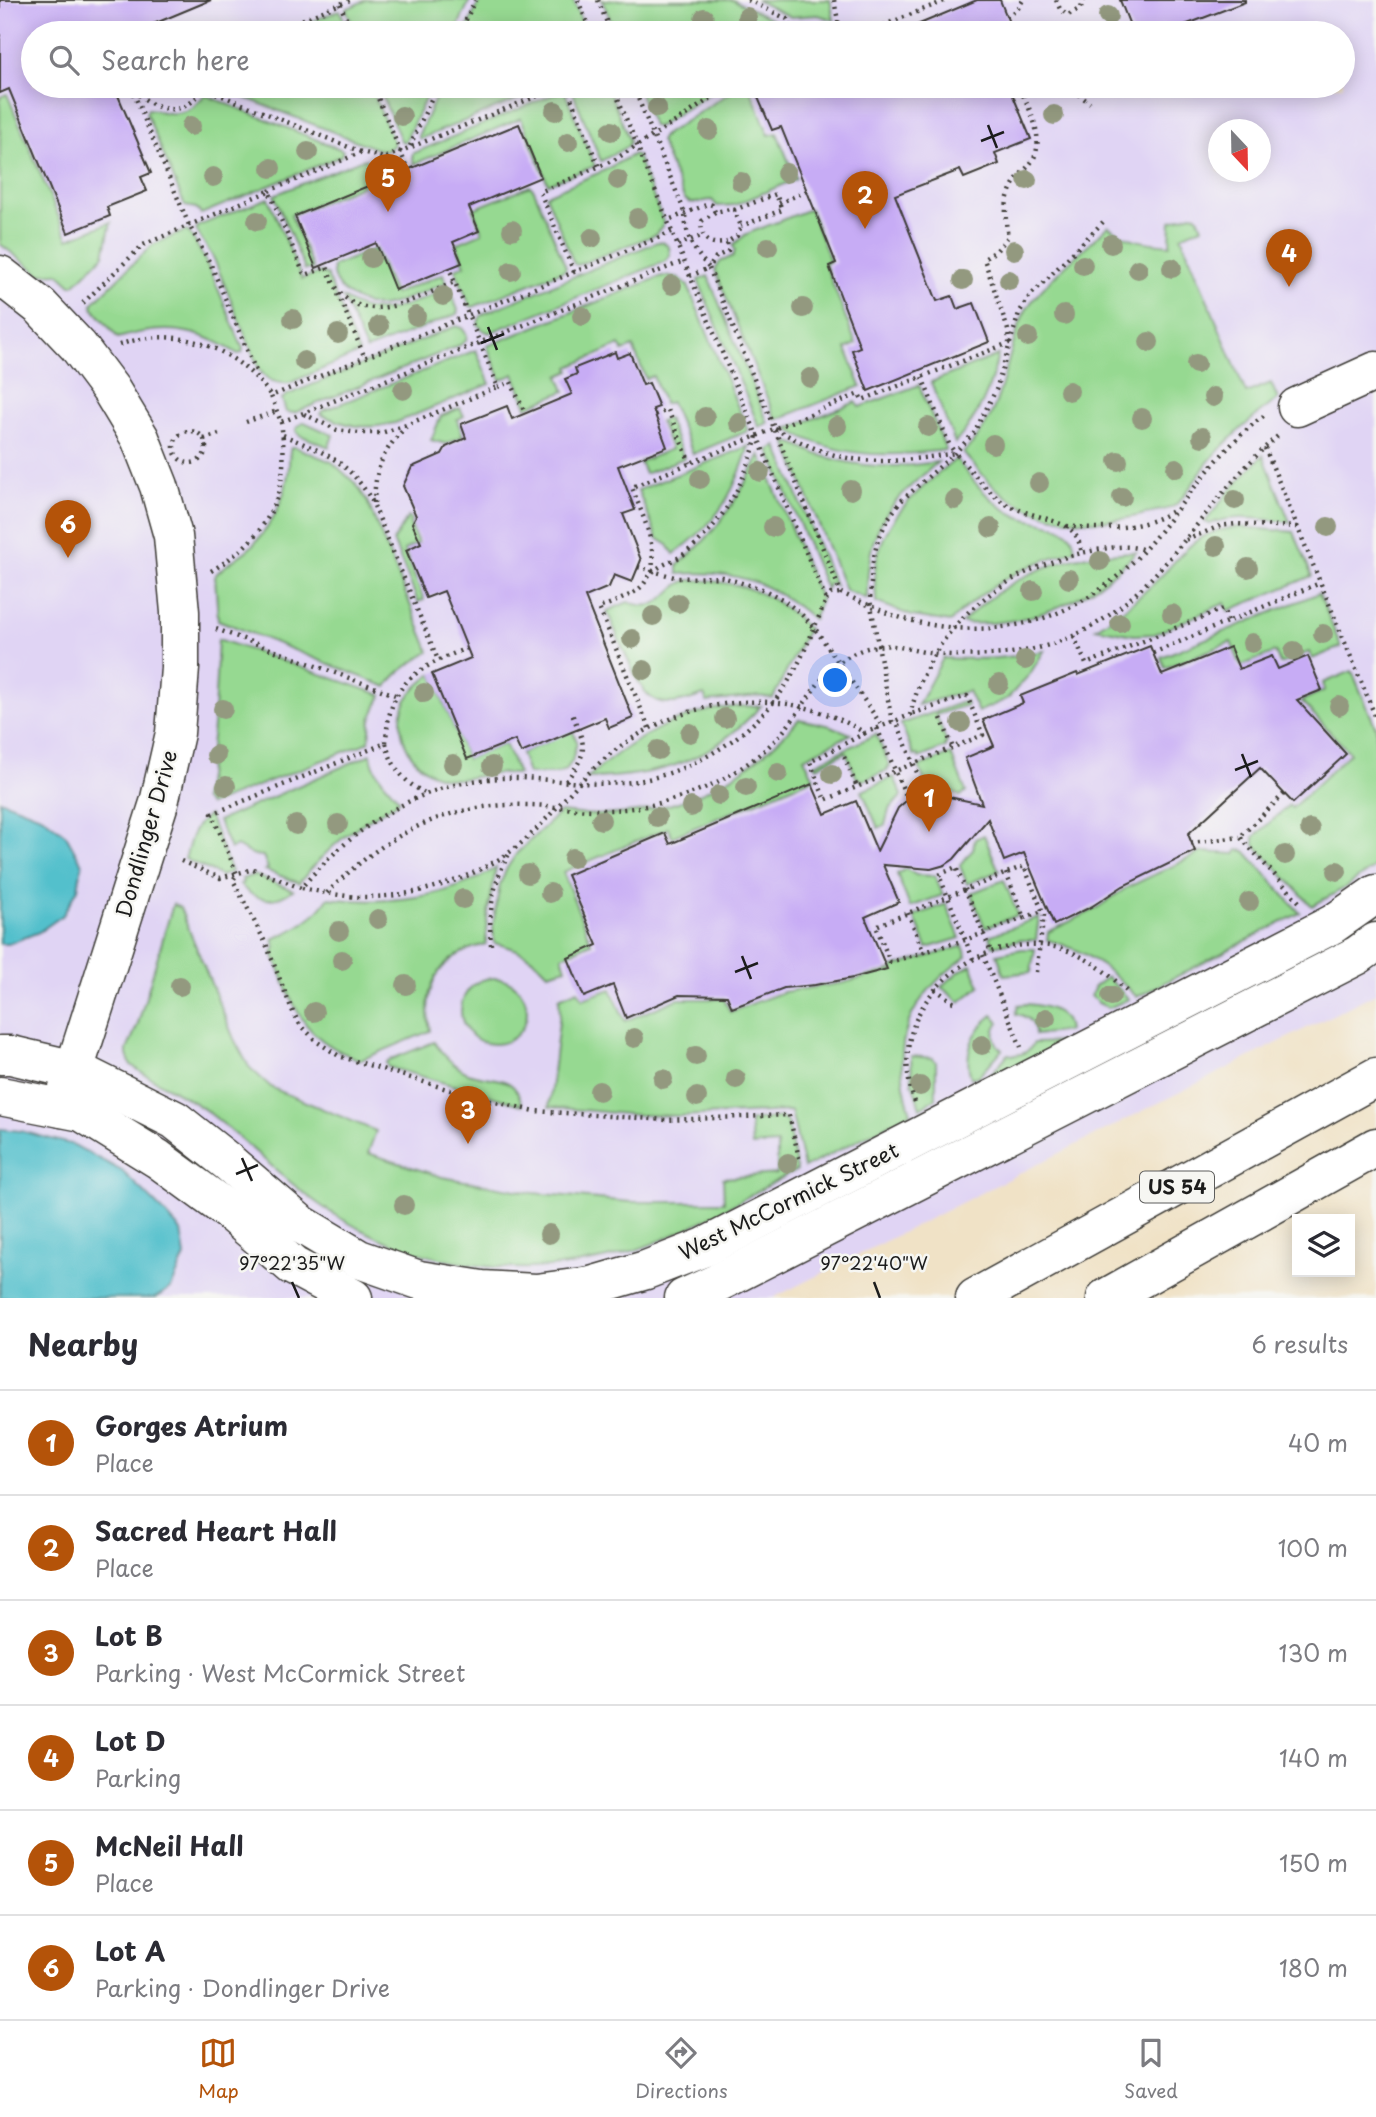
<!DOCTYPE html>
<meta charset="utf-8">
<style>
body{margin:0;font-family:"Playpen Sans",sans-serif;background:#f7f7f7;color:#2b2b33}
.controls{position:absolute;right:21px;bottom:21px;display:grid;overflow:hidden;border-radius:0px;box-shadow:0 4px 18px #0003}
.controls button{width:63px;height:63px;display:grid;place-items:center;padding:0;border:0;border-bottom:2px solid #e1e1e2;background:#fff;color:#2b2b33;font:35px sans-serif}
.compass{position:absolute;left:1208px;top:119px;width:63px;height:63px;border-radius:50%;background:#fff;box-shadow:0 4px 18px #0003;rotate:158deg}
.you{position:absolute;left:836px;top:681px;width:24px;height:24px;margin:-18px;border:5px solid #fff;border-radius:50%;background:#1a73e8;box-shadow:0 0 0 10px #1a73e833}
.badge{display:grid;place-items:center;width:46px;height:46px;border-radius:50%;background:#b45309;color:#fff;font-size:23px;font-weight:700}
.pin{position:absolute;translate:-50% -58px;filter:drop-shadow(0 2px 4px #0008)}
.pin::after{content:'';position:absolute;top:37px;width:24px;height:21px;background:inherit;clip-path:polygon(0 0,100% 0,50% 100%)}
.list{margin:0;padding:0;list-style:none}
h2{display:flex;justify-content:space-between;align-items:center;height:91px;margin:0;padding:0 28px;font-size:30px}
h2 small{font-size:23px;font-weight:400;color:#7c7c81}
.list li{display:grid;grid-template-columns:46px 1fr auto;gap:21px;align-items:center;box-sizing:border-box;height:105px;padding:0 28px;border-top:2px solid #e1e1e2}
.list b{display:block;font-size:26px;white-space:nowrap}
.list p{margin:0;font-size:23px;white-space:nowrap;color:#7c7c81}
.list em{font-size:23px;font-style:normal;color:#7c7c81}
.icon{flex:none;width:38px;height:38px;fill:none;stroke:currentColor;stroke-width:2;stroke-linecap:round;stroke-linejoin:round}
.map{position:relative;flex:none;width:1376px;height:1298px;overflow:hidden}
.search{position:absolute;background:#fff;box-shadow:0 4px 18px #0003;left:21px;right:21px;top:21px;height:77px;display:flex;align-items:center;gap:18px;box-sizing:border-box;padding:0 24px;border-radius:38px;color:#7c7c81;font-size:26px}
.sheet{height:721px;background:#fff}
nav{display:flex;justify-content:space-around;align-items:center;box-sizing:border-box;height:98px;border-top:2px solid #e1e1e2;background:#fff;font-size:19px;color:#7c7c81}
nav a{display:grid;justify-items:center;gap:4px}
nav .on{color:#b45309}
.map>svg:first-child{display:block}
.built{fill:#e0d4f4;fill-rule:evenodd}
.green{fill:#96d991;stroke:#597a56;stroke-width:2}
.water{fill:#53c0cc;stroke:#386e74;stroke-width:2}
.building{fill:#c7acf5}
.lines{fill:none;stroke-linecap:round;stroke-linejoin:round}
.minor-casing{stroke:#3c3a36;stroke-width:41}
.highway-casing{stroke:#3c3a36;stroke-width:41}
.path{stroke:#3c3a36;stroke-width:4.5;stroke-dasharray:2 5;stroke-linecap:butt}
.minor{stroke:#fff;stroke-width:38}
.highway{stroke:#fff;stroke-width:38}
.tree{fill:#93997f}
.ticks{fill:none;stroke:#1c1c1c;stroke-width:2.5}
.labels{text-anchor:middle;stroke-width:5;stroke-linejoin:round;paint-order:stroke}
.shield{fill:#f6f6f2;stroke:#5d5d5c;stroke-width:2}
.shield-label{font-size:19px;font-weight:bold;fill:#1c1c1c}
.street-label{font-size:21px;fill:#1c1c1c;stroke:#f6f6f2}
.ticks-label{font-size:18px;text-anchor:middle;fill:#1c1c1c;stroke:#f6f6f2;stroke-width:5;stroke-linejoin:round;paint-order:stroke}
</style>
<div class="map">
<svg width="1376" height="1298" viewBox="0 0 1376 1298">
<rect width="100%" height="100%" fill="#f6f6f2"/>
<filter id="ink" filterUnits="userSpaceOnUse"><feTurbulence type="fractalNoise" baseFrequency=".0143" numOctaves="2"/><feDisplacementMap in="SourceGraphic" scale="14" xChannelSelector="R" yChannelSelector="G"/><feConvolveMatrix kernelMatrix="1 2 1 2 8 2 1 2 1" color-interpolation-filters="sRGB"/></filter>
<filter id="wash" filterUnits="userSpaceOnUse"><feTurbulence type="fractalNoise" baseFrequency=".00686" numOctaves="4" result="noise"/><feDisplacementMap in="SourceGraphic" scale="28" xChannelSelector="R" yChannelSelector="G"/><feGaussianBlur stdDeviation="1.57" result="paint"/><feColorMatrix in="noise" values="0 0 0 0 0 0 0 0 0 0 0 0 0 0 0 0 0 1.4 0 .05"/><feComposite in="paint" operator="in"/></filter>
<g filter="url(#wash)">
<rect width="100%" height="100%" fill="#f0e2c6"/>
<!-- built -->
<path class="built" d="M0,0H1376V993L773,1298H0ZM33,33H1343V86H33ZM1218,130H1260V172H1218Z"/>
<!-- green -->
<g class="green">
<path d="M366,0H470L455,33H356L346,9Z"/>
<path d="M480,0H573L586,33H465Z"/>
<path d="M602,0H733L772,19L759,33H616Z"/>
<path d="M756,0H830L834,20L818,15L791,17Z"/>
<path d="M340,10L349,33H283Z"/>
<path d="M227,86H370L394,143L393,146L386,151H382L225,90Z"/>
<path d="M378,86H431L405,142L401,141Z"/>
<path d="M441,86H550L420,139L418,136Z"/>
<path d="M577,86H607L630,141L628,146L601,161L571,88Z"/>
<path d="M637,86H721L657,127L653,126Z"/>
<path d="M740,86H749L769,135L777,133L796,179L735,205L717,206L712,200C700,200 693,208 684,198L660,141L663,136Z"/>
<path d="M564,90L595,166L548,184L521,118L414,164L412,155L414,153Z"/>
<path d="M7,94L68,239L111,222L104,255L74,285H71L58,273L40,274L0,244V97Z"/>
<path d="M205,95L340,149L343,151L341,156L201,214L196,208L185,206L146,113L148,109C156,109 162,113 170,113C179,114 192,110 197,103C200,101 202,97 205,95Z"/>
<path d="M634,154L637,156L663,221V225L655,235L578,265L574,264L546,195L603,171Z"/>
<path d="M363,159L383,164L397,162L400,170L291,215L313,269L305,270L274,195Z"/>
<path d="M530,186L534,190L566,267L565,270L473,307L470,306L455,269L465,265L456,244L482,233L473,209Z"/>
<path d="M268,198L302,279L321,272L327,275L359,353L290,383C276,384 267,381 259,369L214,259L196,230L198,226Z"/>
<path d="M810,209L830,261L825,264L856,344L846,349L861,386L776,420L715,270L720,262L733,256L735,251L733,245L746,234Z"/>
<path d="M1191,214L1197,215L1202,227L1181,236L1246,393L1271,383L1278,399C1253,417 1230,437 1210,460C1201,470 1183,501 1174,506C1169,510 1159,510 1153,512C1105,526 1053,526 1009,498C991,487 977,468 963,453C1005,414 1002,365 1023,316C1033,291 1087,247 1108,226C1127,241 1148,243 1170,245L1171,221Z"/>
<path d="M185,231L189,232C212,268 226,310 243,349L242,353L238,354C197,328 165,324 118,338L93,308L92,304L152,245Z"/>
<path d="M657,242H663L669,247L670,255L666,261L489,333L483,330L478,325L479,319L483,314Z"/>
<path d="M375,249L394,294L443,274L446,283C429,289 395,306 378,306C367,306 356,300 347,294C338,287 331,277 333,266Z"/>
<path d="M662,276C674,276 680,277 688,286L748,431L693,454L671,402L664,404L653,376L646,379L633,347L623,351L620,345L569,367L570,371L559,376L565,391L527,407L514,374L501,380L487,346Z"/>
<path d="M708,276L768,423L759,427L698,280Z"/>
<path d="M449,288L458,310L457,314L366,350L343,298C379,324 413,302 449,288Z"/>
<path d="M456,326L462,328L467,335L466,341L460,345L294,413L286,412L282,399L287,395Z"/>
<path d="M476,350L490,384L395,423C365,430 348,427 320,414L322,411Z"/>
<path d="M998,355C990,391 979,416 955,443L931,382Z"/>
<path d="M919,385L946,450C888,457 839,459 787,429L856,402L860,407Z"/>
<path d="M460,408L464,416L457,420L463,436L446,444L431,440L441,416Z"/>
<path d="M667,418L684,458L645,474L640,462L671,449L660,421Z"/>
<path d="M304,422L333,435L329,447L299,435L296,431L297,427Z"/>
<path d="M787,442C799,443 810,453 823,456C864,469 895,468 938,462C885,507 867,526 867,599L845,590L788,447Z"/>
<path d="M749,446C733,496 718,522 674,554L668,545L657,538L638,490Z"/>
<path d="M777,446L835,586L829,583L826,589L769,450Z"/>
<path d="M291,447H295L332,462L356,484L367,501L427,645L429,652C414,662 396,671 387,687L218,620L215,576C220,567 243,555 252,546C272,525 284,503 288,474C290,465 288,456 291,447Z"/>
<path d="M760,454L821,600L813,619C769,581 737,570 678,574V565C716,534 739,498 760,454Z"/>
<path d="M1263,455L1290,522C1265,520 1233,513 1210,524L1205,522L1231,489Z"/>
<path d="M956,459C973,481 991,504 1017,516C1033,523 1057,522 1070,535C1074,539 1074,545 1075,550C1027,563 985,587 950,622L912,616L876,602C876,592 874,580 875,570C880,520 920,488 956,459Z"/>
<path d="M408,517L411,519L410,524L418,543L404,550L424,600L418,602L393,541Z"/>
<path d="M1240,527L1294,532L1312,576L1228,611L1225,603L1155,634L1134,635L1096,628C1116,616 1135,601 1152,585C1185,554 1190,531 1240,527Z"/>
<path d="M1136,552C1092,600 1028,628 962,623C991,592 1033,568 1075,558C1095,554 1116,553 1136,552Z"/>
<path d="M688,580C737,580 775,592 808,629L773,698L757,696L707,702L704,695C659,711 647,705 629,662C621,645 614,628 607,611L628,602C665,615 663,588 688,580Z"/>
<path d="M1319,593L1341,647L1312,659L1309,652L1280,664L1275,652L1241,666L1231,642L1165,668L1161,657Z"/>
<path d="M218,639L382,695L371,719L369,742L209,805L203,799C214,746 215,692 218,639Z"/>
<path d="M1044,651L1030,674L1007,699L978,712L968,691L918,705L943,658C979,660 1009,659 1044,651Z"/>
<path d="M1352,671L1376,728V866L1343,889L1312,906L1254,844V837L1289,805L1292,808L1350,753L1301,701L1325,690L1323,683Z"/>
<path d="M432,674L467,759L505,744L518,774C509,774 500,773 491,774C474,776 456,783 438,776C409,766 392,729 406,701C413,689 422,682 432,674Z"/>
<path d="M966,701L967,705L936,715L947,743L945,744L946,747L919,758L918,755L914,756L901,724Z"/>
<path d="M761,706C710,761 662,777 587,778C623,747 664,719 712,710C728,706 745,706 761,706Z"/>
<path d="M567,716L577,742L572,761L566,770L555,774H528L521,753L552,740Z"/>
<path d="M799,719L831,726L851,734L804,758L814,778L672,837L668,828L563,872L591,943L562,956L566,968L548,973C532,956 517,948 494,943L493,925L500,884L507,868L517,853L560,812C656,825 736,790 799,719Z"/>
<path d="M876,734L890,766L887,768L888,770L862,781L860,778L857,779L846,752L817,767L815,764Z"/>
<path d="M371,754C373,773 387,785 399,799L395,804C353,827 329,846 299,883L265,870L268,868L263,856L252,855L237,846L230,849L218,821Z"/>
<path d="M951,754L966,792L960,796L944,787L926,785L919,766Z"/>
<path d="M894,777L902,795L889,810L885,825L878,828L862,791Z"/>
<path d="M209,815L231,872L221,876L185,859C190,842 192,825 209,815Z"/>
<path d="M984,835L999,871L967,884L960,866L973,849L975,839Z"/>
<path d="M1238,850L1245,851L1300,913L1137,997C1108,969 1088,950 1047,940L1048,932L1094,910L1126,888L1202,852L1235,854Z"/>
<path d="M496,868L487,918L486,944C440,955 422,985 430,1031L361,1060C300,1039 295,1008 273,953L276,947L273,939C296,929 314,919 328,898C383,905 448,899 496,868Z"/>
<path d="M906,869L916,875L935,876L943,895L910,907L897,874Z"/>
<path d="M254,875L293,890C275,904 254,902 240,884L243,883L242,879Z"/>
<path d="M1004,880L1018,915L985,928L971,893Z"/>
<path d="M173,904L180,908L234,1039L249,1067L272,1088L376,1131L368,1153L442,1177L533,1193L631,1202H724L723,1178L777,1174V1144L752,1146L750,1121L780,1117L787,1122L797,1170C747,1196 689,1232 636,1250C535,1282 431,1272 340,1218C291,1189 253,1146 208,1112C184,1094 155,1083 131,1065L127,1055V1050L138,1024Z"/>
<path d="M946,904L960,938L927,948L914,916Z"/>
<path d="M1039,917L1036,940H1021L993,946L989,936Z"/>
<path d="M963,946L967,956C908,998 888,1042 911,1113L804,1168L791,1111L679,1116L637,1115L549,1107L560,1013L559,998L578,990L583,999L611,989L625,1021L678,999H724L730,1012L783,992L843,983L893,970V967Z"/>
<path d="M1022,949H1035L1031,972L1004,975L997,954Z"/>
<path d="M971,965L980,986L960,1002L941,987L961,970Z"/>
<path d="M1107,977L1129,999L1109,1008L1098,1003L1091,996L1095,986Z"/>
<circle cx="494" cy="1011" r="33"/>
<path d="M1026,1004C1043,1005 1067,1010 1068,1031L1035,1035C1035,1023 1028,1016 1016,1014L1018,1005Z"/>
<path d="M993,1015L999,1022C992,1031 993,1042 1002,1050L979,1076L971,1078C963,1054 973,1030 993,1015Z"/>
<path d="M434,1042C443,1054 452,1065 466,1072C491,1083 515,1071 522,1105L388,1067L386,1063L389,1060Z"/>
<path d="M1065,1042L982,1085L1008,1054C1019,1057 1028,1053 1034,1043Z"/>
<path d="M911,1056L933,1058L936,1062V1098L920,1108L912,1082Z"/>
</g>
<!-- water -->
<g class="water">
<path d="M0,800L43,817L66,835L82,864L78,889L63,915L39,932L8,944H0Z"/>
<path d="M0,1129L21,1131L74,1145L122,1171L163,1211L181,1231L185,1256L171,1288L155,1298H0Z"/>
</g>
<g id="blocks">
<!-- building -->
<g class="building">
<path d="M0,0H211L132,33H33V86H114L151,173L141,177L147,191L107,207L110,216L68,233L9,89L0,93Z"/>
<path d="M977,0H1000L1013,33H898Z"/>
<path d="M1120,0H1245V2L1164,33H1133Z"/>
<path d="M753,86H1009L1031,139L995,153L999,164L964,178L960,170L895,195L937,301L952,296L957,309L974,303L989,342L868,391L852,350L860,347L829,266L836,263L781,127L772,130Z"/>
<path d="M519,124L541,177L469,207L479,231L453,242L462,263L395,290L376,243L316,268L295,216Z"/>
<path d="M615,352L617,358L630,353L643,385L649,383L659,407L653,409L667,447L618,466L635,510L623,514L641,560L632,582L614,575L609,587L585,597L633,718L609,728L605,718L521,753L515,740L467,759L432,674L471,658L444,591L426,598L406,550L421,543L412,523L416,516L403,486L412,467L442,454L446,447L466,438L461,424L507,406L512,419L572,394L565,379L577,374L575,368Z"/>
<path d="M1150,646L1162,675L1230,647L1239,669L1272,656L1278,669L1308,656L1322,690L1297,700L1346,754L1293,803L1260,768L1188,834L1195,851L1123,886L1091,907L1054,925L1024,853L1004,861L988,819L954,859L945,865L931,869L883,865L899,902L865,917L887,969L853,978L815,985L784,988L732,1008L727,996L679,995L626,1018L613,985L584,997L568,958L597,945L567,875L665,833L670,844L812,784L825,814L856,801L877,851L898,808L907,800L918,794L930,793L982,804L965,758L994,746L983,720L1023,703L1020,696L1077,673L1078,675Z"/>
</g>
</g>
</g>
<g filter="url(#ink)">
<use href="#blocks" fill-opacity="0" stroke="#3c3a36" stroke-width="2"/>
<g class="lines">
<defs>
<g id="minor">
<path d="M0,275L41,307L78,346L111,390L140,438L159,486L173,536L180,612V668L175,733L159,803L62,1108"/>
<path d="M1297,407L1376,371"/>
<path d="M0,1055H11L75,1070L175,1120L228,1162L299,1223L359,1259L419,1280L482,1290L536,1293L591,1286L646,1270L705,1247L1333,924L1376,894"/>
<path d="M0,1096L82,1112L158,1159L229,1211L293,1266L353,1298"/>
<path d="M684,1298L717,1283L1358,955L1376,942"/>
</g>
<g id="highway">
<path d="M975,1298L1376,1077"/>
<path d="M1106,1298L1376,1147"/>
</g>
</defs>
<!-- minor casing -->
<use href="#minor" class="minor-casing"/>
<!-- highway casing -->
<use href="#highway" class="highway-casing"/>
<!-- path -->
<g class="path">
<path d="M578,0L591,33"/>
<path d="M598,0L611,33"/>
<path d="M748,0L787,19L793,33"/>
<path d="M834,0L839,26L845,33"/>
<path d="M1056,0L1060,9L1068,15L1081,8L1084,0"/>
<path d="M340,4L352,33"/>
<path d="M1006,16L1017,10L1023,0"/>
<path d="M270,33L350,0"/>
<path d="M460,33L475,0"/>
<path d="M864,33L947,0"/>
<path d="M373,86L408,170"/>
<path d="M566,86L599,167"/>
<path d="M613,86L690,276"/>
<path d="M633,86L685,213C686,239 693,249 709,268L716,257L728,251L727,242L737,236L741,226L734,210L730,209L715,212L712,205L709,204C695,209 682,215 668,220"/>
<path d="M1067,86L1090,103"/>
<path d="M131,87L189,225L211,265L258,376"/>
<path d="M203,88L361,152"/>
<path d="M134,90C157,113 185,119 204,87"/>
<path d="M410,146L437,86"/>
<path d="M269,191L362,152L384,158L562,86"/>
<path d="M779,203L807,191"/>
<path d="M734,210L776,194L782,210L741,226"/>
<path d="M715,212L702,221C699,239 711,247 727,242"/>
<path d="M672,232L271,396L281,422L684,261"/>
<path d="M678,245L704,235"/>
<path d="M574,272L540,192L614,160L683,117L729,86"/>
<path d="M338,294L365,358"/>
<path d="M83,303L143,245L269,191L303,272L306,275L327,267C330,275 333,284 339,291C369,328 421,295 455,282"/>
<path d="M119,345C176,324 237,347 271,396"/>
<path d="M922,377L949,444L955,453"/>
<path d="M498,387L511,382L525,413"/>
<path d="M304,414L337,430L359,433H381L401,427L498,387L449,268"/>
<path d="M655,415L668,410L690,463"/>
<path d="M246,422L277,411"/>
<path d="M775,429C791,437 807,446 825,452C867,467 913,460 955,453C970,469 983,487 1000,500C1019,515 1062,518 1074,533C1079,539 1080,546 1082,553"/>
<circle cx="190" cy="447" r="16"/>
<path d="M283,435C325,453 348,460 372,501L438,660"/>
<path d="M204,439L219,434"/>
<path d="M1265,448L1376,718"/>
<path d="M374,503C375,468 382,452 406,427"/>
<path d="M1067,526C1102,530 1144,530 1174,510"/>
<path d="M1186,540L1220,526L1236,524L1297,527"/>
<path d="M638,567L678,578L722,577L762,589L782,599L800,613L814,627L882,726"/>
<path d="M211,571C271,535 291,491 281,422"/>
<path d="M652,572C656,541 642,515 632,487L859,394L862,400L1009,343L1008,330L984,259L996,251L1008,237C1004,214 1004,194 1020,175C1026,168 1033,163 1036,153C1042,130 1028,107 1019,86"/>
<path d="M826,600L831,594L841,593"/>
<path d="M216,629L395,695"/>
<path d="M1074,636L1086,664L1223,609L1228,621"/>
<path d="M467,648C416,669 388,682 386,743L212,814L237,874L233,880L266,944L292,1010L299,1023L316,1041L339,1056L473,1097L535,1111L667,1120L789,1115L800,1162"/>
<path d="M1153,653L1320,583"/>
<path d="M941,718L953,748"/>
<path d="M892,722L870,600L872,566L877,543L887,520L901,501L955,453L974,433L996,390L1019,313L1029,297L1103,222"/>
<path d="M649,728L599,608C613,602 631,597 642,586C646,582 648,576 652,573C660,564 675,561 684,554C723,524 745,483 757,436"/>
<path d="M877,728L906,796L924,790L896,720"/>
<path d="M865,733L810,762L825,800L983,735L967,696L911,714"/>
<path d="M386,743C391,766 405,784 427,794"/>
<path d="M844,757L857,787"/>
<path d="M566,781C589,751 586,747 572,714"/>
<path d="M1284,794L1240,837L1302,905"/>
<path d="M1191,843L1240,837"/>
<path d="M181,861L220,878L253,869L301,888C349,832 412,786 489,779C533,774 577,787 621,783C681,779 748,740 782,691C801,664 813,630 826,600L690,276L709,268L841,593C862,602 884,613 905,619C998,644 1082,621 1146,548C1185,503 1217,450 1266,414"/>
<path d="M1006,873L1024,918L1042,911"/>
<path d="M302,888C321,892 340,896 359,897C408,898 459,884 501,858C538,835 561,799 592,770C665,700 776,677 865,733L910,715C931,627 999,571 1086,552C1103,549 1127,543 1144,550"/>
<path d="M327,893C383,836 446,802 527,805C550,805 572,810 595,810C627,811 660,805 689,794C726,781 766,755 790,723C809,699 821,672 849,656C885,636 901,650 937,654C974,657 1012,656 1049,645C1156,613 1199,501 1279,435"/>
<path d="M908,913L924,953"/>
<path d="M1024,918L965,940L890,962L876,926L1024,866L1044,915L1036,972"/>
<path d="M491,945C488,913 493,882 509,854"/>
<path d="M983,955L1021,1047"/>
<path d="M973,959L939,875L956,867L991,952"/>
<path d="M935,989L956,1004"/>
<path d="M915,1102C883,1019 956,940 1041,945C1074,947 1106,969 1128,993"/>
</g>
<!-- minor -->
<use href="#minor" class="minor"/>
<!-- highway -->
<use href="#highway" class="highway"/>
</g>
<!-- trees -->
<g class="tree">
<circle cx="1108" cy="16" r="10"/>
<circle cx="747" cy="17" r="10"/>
<circle cx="704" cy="18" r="10"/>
<circle cx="657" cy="108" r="10"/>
<circle cx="555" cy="111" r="10"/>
<circle cx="1054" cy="115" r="10"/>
<circle cx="402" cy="116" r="10"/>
<circle cx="191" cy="126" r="10"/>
<circle cx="709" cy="130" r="10"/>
<circle cx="611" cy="131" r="10"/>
<circle cx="568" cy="142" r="10"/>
<circle cx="308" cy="152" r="10"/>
<circle cx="271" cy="168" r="10"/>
<circle cx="786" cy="173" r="10"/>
<circle cx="213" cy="177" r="10"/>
<circle cx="618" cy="180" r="10"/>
<circle cx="1027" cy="180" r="10"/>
<circle cx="741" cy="182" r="10"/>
<circle cx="638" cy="218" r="10"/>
<circle cx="257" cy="221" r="10"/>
<circle cx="512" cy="230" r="10"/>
<circle cx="592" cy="238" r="10"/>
<circle cx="1111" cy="244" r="10"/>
<circle cx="768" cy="247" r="10"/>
<circle cx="1014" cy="250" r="10"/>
<circle cx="371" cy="258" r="10"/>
<circle cx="1083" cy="265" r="10"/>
<circle cx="1172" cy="268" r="10"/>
<circle cx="1138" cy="269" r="10"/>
<circle cx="511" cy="271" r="10"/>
<circle cx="963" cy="280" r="10"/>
<circle cx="1009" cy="280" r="10"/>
<circle cx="672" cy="285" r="10"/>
<circle cx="443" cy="296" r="10"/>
<circle cx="803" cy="308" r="10"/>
<circle cx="1064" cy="315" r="10"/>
<circle cx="416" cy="316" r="10"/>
<circle cx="582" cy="316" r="10"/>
<circle cx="293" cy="319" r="10"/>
<circle cx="379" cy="326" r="10"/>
<circle cx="338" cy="334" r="10"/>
<circle cx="1028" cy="337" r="10"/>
<circle cx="1149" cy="342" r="10"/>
<circle cx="304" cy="361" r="10"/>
<circle cx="1196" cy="364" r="10"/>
<circle cx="810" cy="378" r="10"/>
<circle cx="403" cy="390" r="10"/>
<circle cx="1069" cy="391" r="10"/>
<circle cx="1213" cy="397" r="10"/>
<circle cx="705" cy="417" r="10"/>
<circle cx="1142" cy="418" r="10"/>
<circle cx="739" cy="423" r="10"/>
<circle cx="837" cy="426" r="10"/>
<circle cx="928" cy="427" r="10"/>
<circle cx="1202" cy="437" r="10"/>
<circle cx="993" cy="444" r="10"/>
<circle cx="1118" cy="461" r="10"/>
<circle cx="1176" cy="468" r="10"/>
<circle cx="760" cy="472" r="10"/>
<circle cx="700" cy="479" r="10"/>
<circle cx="1039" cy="483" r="10"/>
<circle cx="851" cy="490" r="10"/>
<circle cx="1122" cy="497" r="10"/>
<circle cx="955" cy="500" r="10"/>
<circle cx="1235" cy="500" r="10"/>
<circle cx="773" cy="527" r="10"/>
<circle cx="1328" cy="527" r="10"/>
<circle cx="991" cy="528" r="10"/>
<circle cx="1216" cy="546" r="10"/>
<circle cx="1100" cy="561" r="10"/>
<circle cx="1248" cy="568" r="10"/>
<circle cx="1069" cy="579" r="10"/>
<circle cx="1033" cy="591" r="10"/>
<circle cx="678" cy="603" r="10"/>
<circle cx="1172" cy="614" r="10"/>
<circle cx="653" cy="616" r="10"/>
<circle cx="1120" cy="623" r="10"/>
<circle cx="1323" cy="634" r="10"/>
<circle cx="632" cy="639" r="10"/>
<circle cx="1252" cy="643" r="10"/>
<circle cx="1294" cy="651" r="10"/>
<circle cx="1025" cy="660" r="10"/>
<circle cx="644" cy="670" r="10"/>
<circle cx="999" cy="684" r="10"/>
<circle cx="424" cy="693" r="10"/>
<circle cx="1339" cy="706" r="10"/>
<circle cx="223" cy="709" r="10"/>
<circle cx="725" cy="718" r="10"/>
<circle cx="961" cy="723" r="10"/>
<circle cx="690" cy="733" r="10"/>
<circle cx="658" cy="750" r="10"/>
<circle cx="216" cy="755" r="10"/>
<circle cx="453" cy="764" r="10"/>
<circle cx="492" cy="766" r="10"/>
<circle cx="778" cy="773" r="10"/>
<circle cx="832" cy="774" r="10"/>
<circle cx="226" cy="786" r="10"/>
<circle cx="746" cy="787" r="10"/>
<circle cx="719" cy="795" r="10"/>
<circle cx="691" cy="807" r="10"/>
<circle cx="657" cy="817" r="10"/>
<circle cx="601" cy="820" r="10"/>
<circle cx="338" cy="824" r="10"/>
<circle cx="296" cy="825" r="10"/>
<circle cx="1310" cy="829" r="10"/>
<circle cx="1285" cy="855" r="10"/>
<circle cx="573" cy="858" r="10"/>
<circle cx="1337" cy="871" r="10"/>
<circle cx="528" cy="874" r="10"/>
<circle cx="550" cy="893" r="10"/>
<circle cx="463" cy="899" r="10"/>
<circle cx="1249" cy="902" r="10"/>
<circle cx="378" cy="919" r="10"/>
<circle cx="339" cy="931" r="10"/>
<circle cx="342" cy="960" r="10"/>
<circle cx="406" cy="985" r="10"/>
<circle cx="180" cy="986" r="10"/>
<circle cx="1111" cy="996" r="10"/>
<circle cx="314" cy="1012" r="10"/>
<circle cx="1046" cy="1018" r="10"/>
<circle cx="634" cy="1038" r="10"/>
<circle cx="982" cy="1045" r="10"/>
<circle cx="696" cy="1056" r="10"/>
<circle cx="663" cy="1079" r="10"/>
<circle cx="736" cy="1079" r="10"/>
<circle cx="920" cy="1086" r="10"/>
<circle cx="599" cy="1091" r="10"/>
<circle cx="697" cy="1097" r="10"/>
<circle cx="788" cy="1163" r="10"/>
<circle cx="404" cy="1205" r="10"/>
<circle cx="549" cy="1234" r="10"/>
</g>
</g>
<!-- ticks -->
<path class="ticks" d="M988,125L997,148M981,141L1004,132M488,327L497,350M481,343L504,334M1242,754L1251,777M1235,770L1258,761M742,956L751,979M735,972L758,963M242,1158L252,1181M236,1174L258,1165M292,1282L299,1298M874,1282L880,1298"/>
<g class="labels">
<!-- shield labels -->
<rect class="shield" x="1140" y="1171.5" width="74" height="31" rx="5"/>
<g class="shield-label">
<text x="1177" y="1194">US 54</text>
</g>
<!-- street labels -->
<g class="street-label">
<text transform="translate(147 834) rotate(-74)" y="7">Dondlinger Drive</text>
<text transform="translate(789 1202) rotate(-26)" y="7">West McCormick Street</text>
</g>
</g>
<g class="ticks-label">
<text x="292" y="1270">97°22'35"W</text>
<text x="874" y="1270">97°22'40"W</text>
</g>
</svg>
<div class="controls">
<button><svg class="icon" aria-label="layers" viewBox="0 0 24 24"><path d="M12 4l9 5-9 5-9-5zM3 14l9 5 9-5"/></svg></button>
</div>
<svg class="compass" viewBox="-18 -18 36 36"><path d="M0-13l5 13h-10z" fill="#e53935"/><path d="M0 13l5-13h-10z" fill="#7c7c81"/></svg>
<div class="you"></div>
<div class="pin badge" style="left:929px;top:832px">1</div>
<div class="pin badge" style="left:865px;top:229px">2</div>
<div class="pin badge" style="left:468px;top:1144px">3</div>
<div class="pin badge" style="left:1289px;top:287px">4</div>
<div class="pin badge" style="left:388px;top:212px">5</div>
<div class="pin badge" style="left:68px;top:558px">6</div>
<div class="search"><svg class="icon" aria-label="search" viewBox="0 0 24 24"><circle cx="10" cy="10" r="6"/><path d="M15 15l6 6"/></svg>Search here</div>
</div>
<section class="sheet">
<h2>Nearby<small>6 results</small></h2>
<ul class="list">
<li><span class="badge">1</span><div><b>Gorges Atrium</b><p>Place</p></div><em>40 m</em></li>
<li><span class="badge">2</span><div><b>Sacred Heart Hall</b><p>Place</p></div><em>100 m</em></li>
<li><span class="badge">3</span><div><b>Lot B</b><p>Parking · West McCormick Street</p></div><em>130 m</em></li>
<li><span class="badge">4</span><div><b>Lot D</b><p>Parking</p></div><em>140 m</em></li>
<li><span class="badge">5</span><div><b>McNeil Hall</b><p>Place</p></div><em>150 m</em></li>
<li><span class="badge">6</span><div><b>Lot A</b><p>Parking · Dondlinger Drive</p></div><em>180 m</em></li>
</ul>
</section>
<nav>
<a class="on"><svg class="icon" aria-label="map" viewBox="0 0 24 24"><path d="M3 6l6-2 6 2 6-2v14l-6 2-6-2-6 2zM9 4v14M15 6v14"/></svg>Map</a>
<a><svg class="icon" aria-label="directions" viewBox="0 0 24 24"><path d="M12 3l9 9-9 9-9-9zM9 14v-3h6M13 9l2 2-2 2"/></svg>Directions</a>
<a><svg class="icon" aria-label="saved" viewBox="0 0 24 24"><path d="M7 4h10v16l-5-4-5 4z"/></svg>Saved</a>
</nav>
